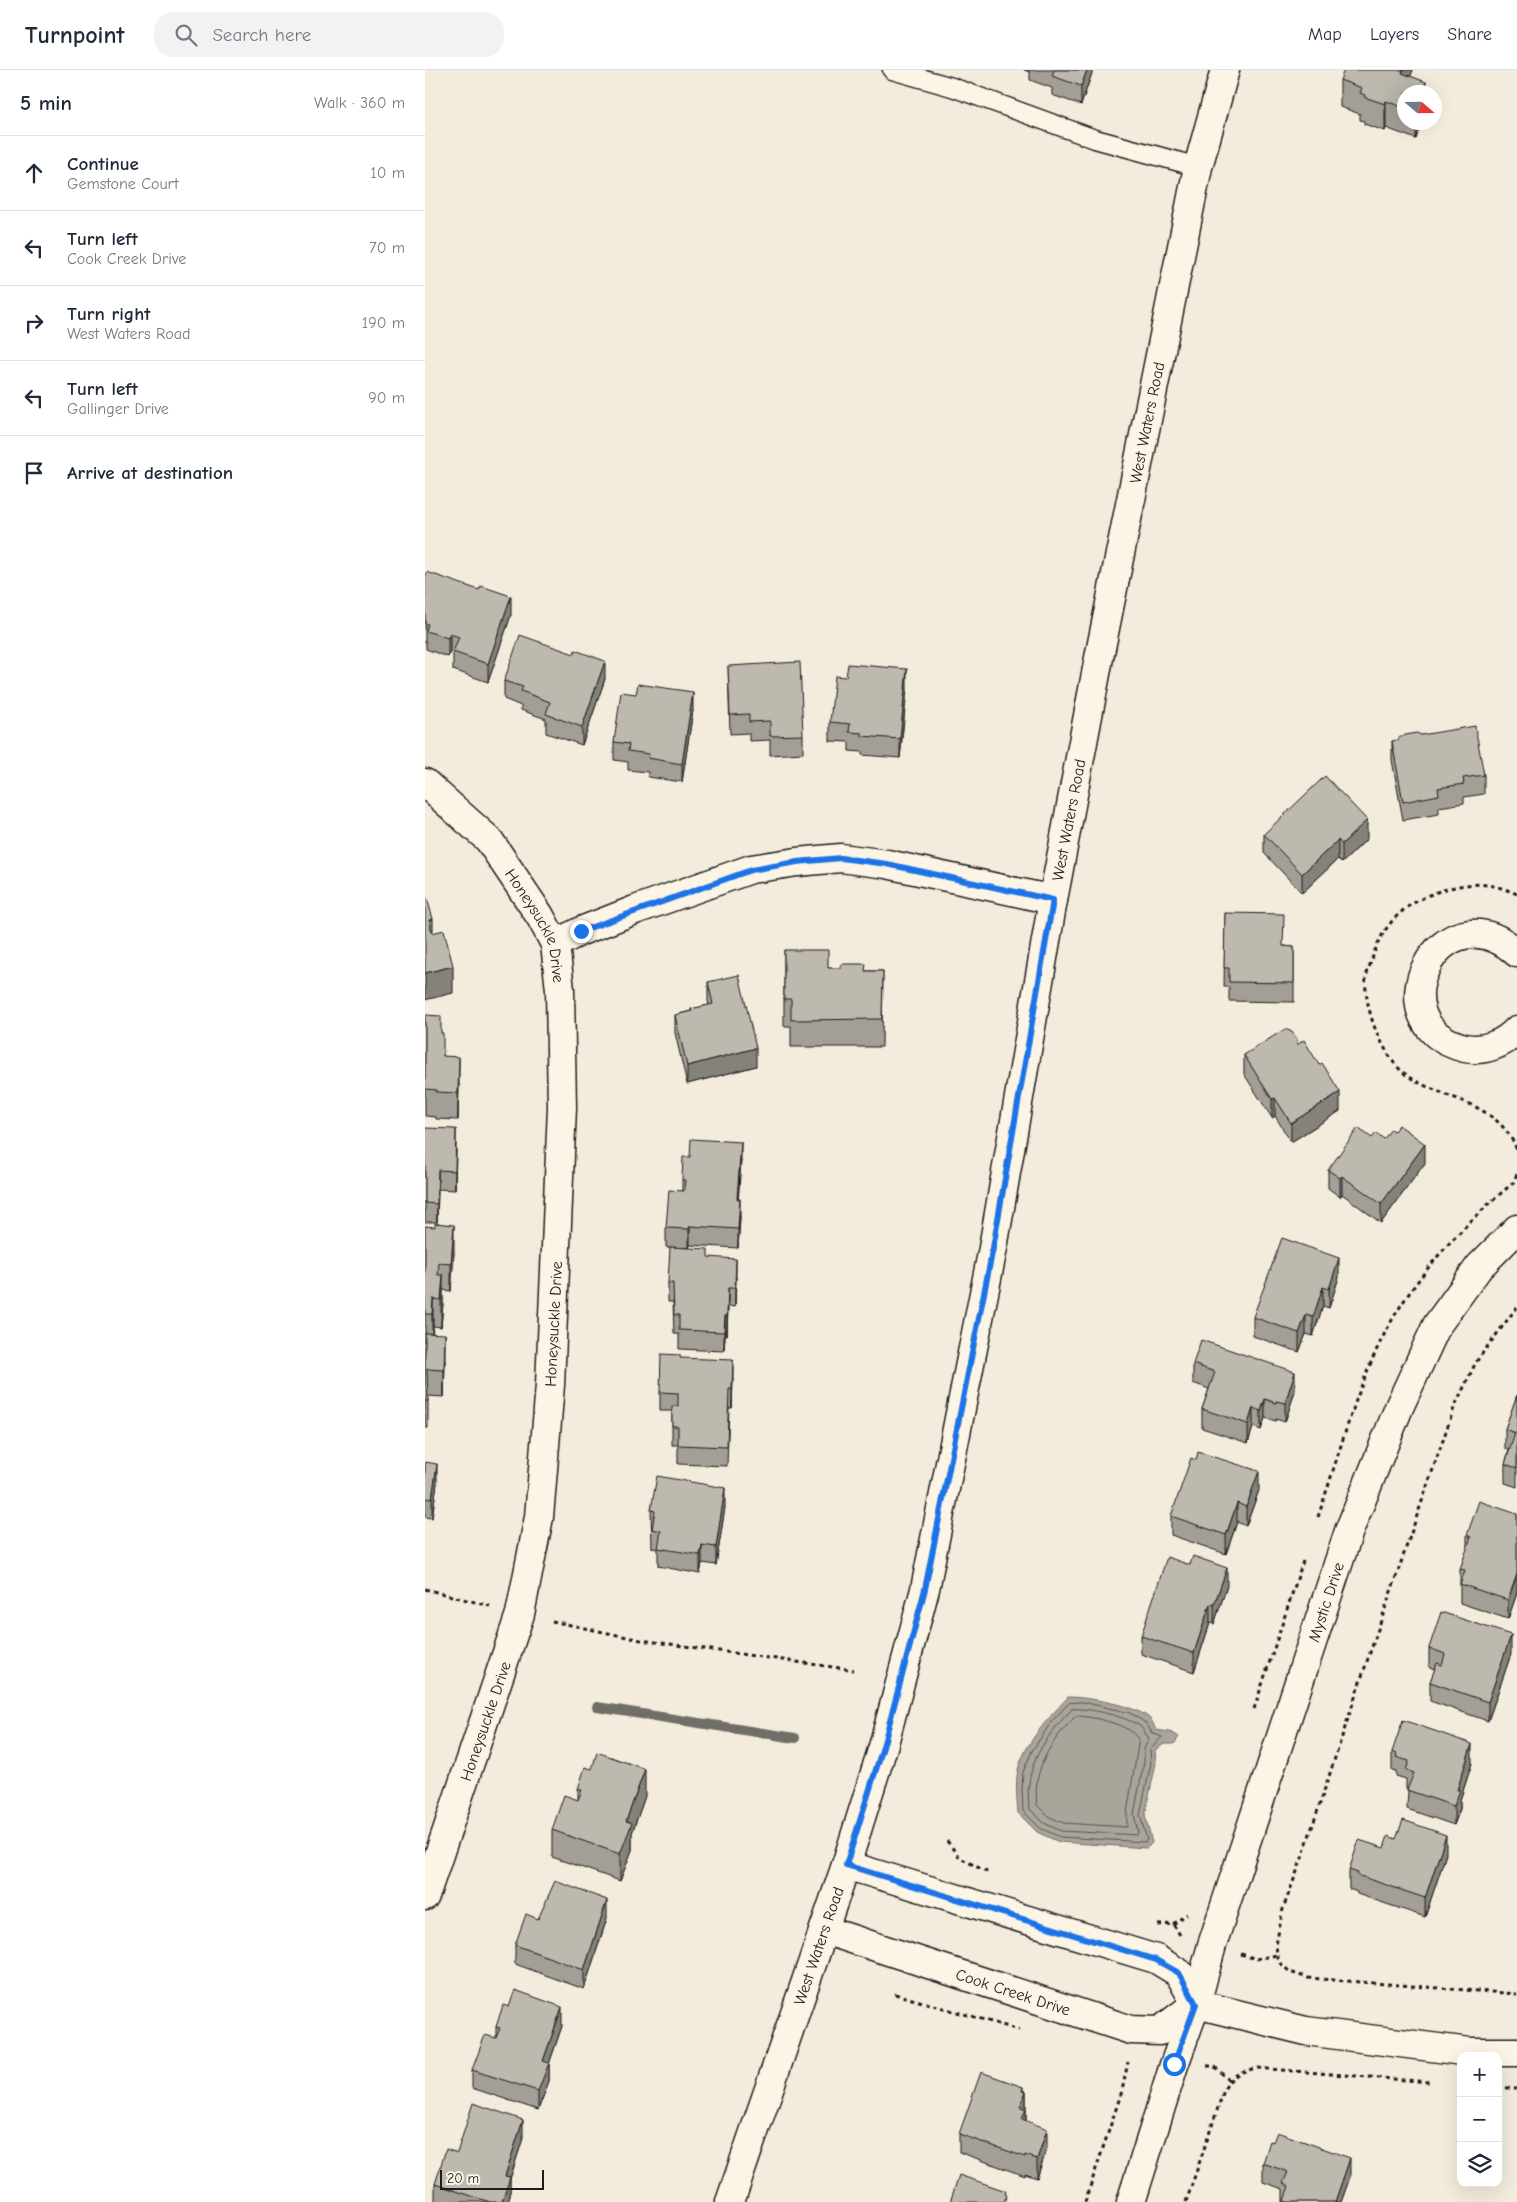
<!DOCTYPE html>
<meta charset="utf-8">
<style>
body{margin:0;font-family:"Comic Neue",sans-serif;background:#f2f2f3;color:#1f2937}
.controls{position:absolute;right:15px;bottom:15px;display:grid;overflow:hidden;border-radius:10px;box-shadow:0 5px 20px #0002}
.controls button{width:45px;height:45px;display:grid;place-items:center;padding:0;border:0;border-bottom:1px solid #e0e1e3;background:#fff;color:#1f2937;font:25px sans-serif}
.compass{position:absolute;left:972px;top:15px;width:45px;height:45px;border-radius:50%;background:#fff;box-shadow:0 5px 20px #0002;rotate:110deg}
.scale{position:absolute;left:15px;bottom:12px;width:104px;box-sizing:border-box;padding-left:5px;border:2px solid #1c1c1c;border-top:0;font-size:14px;line-height:18px;white-space:nowrap;color:#1c1c1c;-webkit-text-stroke:4px #fcf5e5;paint-order:stroke}
.stop{position:absolute;width:15px;height:15px;margin:-11px;border:4px solid #1a73e8;border-radius:50%;background:#fff}
.stop.end{background:#1a73e8;border-color:#fff;box-shadow:0 1px 5px #0008}
.list{margin:0;padding:0;list-style:none}
h2{display:flex;justify-content:space-between;align-items:center;height:65px;margin:0;padding:0 20px;font-size:21px}
h2 small{font-size:16px;font-weight:400;color:#747a83}
.list li{display:grid;grid-template-columns:32px 1fr auto;gap:15px;align-items:center;box-sizing:border-box;height:75px;padding:0 20px;border-top:1px solid #e0e1e3}
.list b{display:block;font-size:19px;white-space:nowrap}
.list p{margin:0;font-size:16px;white-space:nowrap;color:#747a83}
.list em{font-size:16px;font-style:normal;color:#747a83}
.icon{flex:none;width:28px;height:28px;fill:none;stroke:currentColor;stroke-width:2;stroke-linecap:round;stroke-linejoin:round}
.map{position:relative;flex:none;width:1092px;height:2132px;overflow:hidden}
header{display:flex;align-items:center;gap:30px;box-sizing:border-box;height:70px;padding:0 25px;background:#fff;border-bottom:1px solid #e0e1e3}
header strong{font-size:24px}
nav{display:flex;gap:28px;margin-inline-start:auto;font-size:18px}
.search{width:350px;height:45px;background:#f2f2f3;display:flex;align-items:center;gap:12px;box-sizing:border-box;padding:0 18px;border-radius:20px;color:#747a83;font-size:19px}
main{display:flex}
aside{flex:1;background:#fff}
.map>svg:first-child{display:block}
.water{fill:#aaa59b;stroke:#716e68}
.lines{fill:none;stroke-linecap:round;stroke-linejoin:round}
.shore{stroke:#55534f;stroke-width:1}
.stream{stroke:#716e68;stroke-width:10}
.service-casing{stroke:#1c1c1c;stroke-width:21}
.minor-casing{stroke:#1c1c1c;stroke-width:31}
.tertiary-casing{stroke:#1c1c1c;stroke-width:31}
.path{stroke:#1c1c1c;stroke-width:3;stroke-dasharray:4 4;stroke-linecap:butt}
.service{stroke:#fcf5e5;stroke-width:18}
.minor{stroke:#fcf5e5;stroke-width:28}
.tertiary{stroke:#fcf5e5;stroke-width:28}
.wall{fill:#a39f96;stroke:#1c1c1c}
.shaded-wall{fill:#85827a;stroke:#1c1c1c}
.building{fill:#beb9ae;stroke:#1c1c1c}
.route{stroke:#1a73e8;stroke-width:6}
.labels{text-anchor:middle;stroke-width:4;stroke-linejoin:round;paint-order:stroke}
.street-label{font-size:16px;fill:#1c1c1c;stroke:#fcf5e5}
</style>
<header>
<strong>Turnpoint</strong>
<div class="search"><svg class="icon" aria-label="search" viewBox="0 0 24 24"><circle cx="10" cy="10" r="6"/><path d="M15 15l6 6"/></svg>Search here</div>
<nav><a>Map</a><a>Layers</a><a>Share</a></nav>
</header>
<main>
<aside>
<h2>5 min<small>Walk · 360 m</small></h2>
<ul class="list">
<li><svg class="icon" aria-label="ahead" viewBox="0 0 24 24"><path d="M12 20V5M6 11l6-6 6 6"/></svg><div><b>Continue</b><p>Gemstone Court</p></div><em>10 m</em></li>
<li><svg class="icon" aria-label="left" viewBox="0 0 24 24"><path d="M17 20v-9H6M10 6l-5 5 5 5"/></svg><div><b>Turn left</b><p>Cook Creek Drive</p></div><em>70 m</em></li>
<li><svg class="icon" aria-label="right" viewBox="0 0 24 24"><path d="M7 20v-9h11M14 6l5 5-5 5"/></svg><div><b>Turn right</b><p>West Waters Road</p></div><em>190 m</em></li>
<li><svg class="icon" aria-label="left" viewBox="0 0 24 24"><path d="M17 20v-9H6M10 6l-5 5 5 5"/></svg><div><b>Turn left</b><p>Gallinger Drive</p></div><em>90 m</em></li>
<li><svg class="icon" aria-label="arrive" viewBox="0 0 24 24"><path d="M6 21V4h12l-3 4 3 4H6"/></svg><div><b>Arrive at destination</b></div></li>
</ul>
</aside>
<div class="map">
<svg width="1092" height="2132" viewBox="0 0 1092 2132">
<rect width="100%" height="100%" fill="#f3ecdd"/>
<filter id="ink" filterUnits="userSpaceOnUse"><feTurbulence type="fractalNoise" baseFrequency=".02" numOctaves="2"/><feDisplacementMap in="SourceGraphic" scale="10" xChannelSelector="R" yChannelSelector="G"/><feConvolveMatrix kernelMatrix="1 2 1 2 8 2 1 2 1" color-interpolation-filters="sRGB"/></filter>
<g filter="url(#ink)">
<!-- water -->
<path class="water" d="M643,1627C661,1627 712,1635 725,1649C728,1651 729,1657 731,1660L745,1662L754,1667L749,1674H739L730,1680L731,1693L720,1745L727,1773L722,1778L634,1772L612,1762L593,1743C592,1729 590,1714 593,1700C600,1672 624,1648 643,1627Z"/>
<g class="lines">
<!-- shore -->
<g class="shore">
<path d="M658,1632L705,1643L721,1653L727,1663L737,1667L725,1680L726,1693L715,1745L722,1770L720,1772L635,1767L615,1758L598,1741L597,1720L598,1702L607,1681L627,1651L644,1633Z"/>
<path d="M647,1639C662,1637 702,1647 715,1656C719,1659 720,1665 724,1668L719,1679V1692L709,1744L713,1762L712,1765L636,1761L619,1753L604,1738C599,1695 619,1669 647,1639Z"/>
<path d="M651,1646C666,1646 707,1655 714,1669L702,1743V1757L638,1753L623,1746L612,1735C607,1700 626,1670 651,1646Z"/>
</g>
<!-- stream -->
<path class="stream" d="M172,1637L370,1668"/>
<defs>
<path id="service" d="M467,0L527,17L670,69L773,97"/>
<g id="minor">
<path id="s1" d="M0,713L64,770L115,846L130,874L135,920L137,1038L125,1315L114,1447L95,1544L0,1826"/>
<path d="M130,874L156,861L210,840L326,799L372,792L416,788L462,794L628,830"/>
<path d="M1092,883C1015,813 945,956 1040,978C1059,982 1079,974 1092,960"/>
<path d="M421,1795L731,1889L754,1903L771,1934L881,1961L1045,1982H1092"/>
<path id="s2" d="M399,1860L706,1960L735,1961L771,1934"/>
<path id="s3" d="M706,2132L749,1995L771,1934L787,1875L924,1461L975,1335L1012,1255L1054,1197L1092,1159"/>
</g>
<g id="tertiary">
<path id="s4" d="M305,2132L421,1795L458,1677L500,1519L568,1178L628,830L673,593L773,97L800,0"/>
</g>
</defs>
<!-- service casing -->
<use href="#service" class="service-casing"/>
<!-- minor casing -->
<use href="#minor" class="minor-casing"/>
<!-- tertiary casing -->
<use href="#tertiary" class="tertiary-casing"/>
<!-- path -->
<g class="path">
<path d="M1092,824C1064,811 1041,812 1012,822C979,834 959,853 948,886C946,893 942,901 941,908C939,923 946,950 952,963C960,979 968,996 983,1006C1021,1032 1072,1030 1092,1080"/>
<path d="M1092,1237L1051,1292L1029,1338L937,1606L877,1788L858,1839L851,1875L852,1885L855,1893L865,1902L883,1908L1092,1924"/>
<path d="M893,1447C914,1385 931,1317 962,1259C993,1202 1039,1154 1088,1113L1092,1104"/>
<path d="M0,1519L65,1536"/>
<path d="M127,1551L216,1570L429,1600"/>
<path d="M829,1639L878,1491"/>
<path d="M522,1771L535,1788L564,1803"/>
<path d="M748,1854L762,1844"/>
<path d="M733,1855L748,1854L755,1865"/>
<path d="M816,1884L831,1889L852,1885"/>
<path d="M470,1924L594,1960"/>
<path d="M782,1996H789L804,2010"/>
<path d="M1073,2017L1092,2019"/>
<path d="M660,2132L697,2021L703,1992"/>
<path d="M761,2132L799,2020C806,2005 816,2001 832,1998L1005,2012"/>
</g>
<!-- service -->
<use href="#service" class="service"/>
<!-- minor -->
<use href="#minor" class="minor"/>
<!-- tertiary -->
<use href="#tertiary" class="tertiary"/>
</g>
<!-- wall -->
<g class="wall">
<path d="M599,0H668L656,35L627,25V18L605,10V2Z"/>
<path d="M988,0L985,6L1001,22H980V52H996L991,69L961,58L960,61L939,54V51L935,50V44L915,37V10Z"/>
<path d="M0,508L86,545L63,612L28,600V583L25,582L23,587L1,579V572H0Z"/>
<path d="M303,596L378,665V683L345,685V670L324,671V663L305,664Z"/>
<path d="M180,609L157,675L121,663V649L96,640V636L79,629V611Z"/>
<path d="M482,618L475,688L437,685V682L424,681V672L405,671V652Z"/>
<path d="M268,640L257,712L223,707V702L203,700V692L189,690V672Z"/>
<path d="M967,671L1059,705V724L1039,727V733L1014,737V744L978,750L967,690Z"/>
<path d="M839,764L942,769L917,793L913,789L877,823L839,783Z"/>
<path d="M800,843L859,876L869,877V932L804,931V917H799Z"/>
<path d="M359,880L403,898L441,901H458L457,977H366V956H359Z"/>
<path d="M283,912L331,996L262,1014L250,963V945L266,941V939L284,935L283,931Z"/>
<path d="M0,945L16,963L18,986L34,1014L33,1050L11,1049V1047L0,1046Z"/>
<path d="M872,975L915,1041L866,1072L850,1046L847,1048L819,1004V985Z"/>
<path d="M0,1058L31,1078L30,1120L13,1119L12,1152H0Z"/>
<path d="M969,1061L1000,1093L956,1153L917,1124L915,1127L903,1118V1100L947,1068L959,1069Z"/>
<path d="M316,1090L313,1129L315,1148L313,1178L265,1175L264,1178L241,1177V1158L257,1121V1110Z"/>
<path d="M0,1156L29,1182L26,1221L18,1220V1233L16,1257L8,1256L7,1263L20,1291L19,1327L3,1326V1358H0Z"/>
<path d="M283,1188L311,1207L310,1237L303,1236L302,1265H300L299,1281L254,1279V1264H249L248,1232H243V1213Z"/>
<path d="M914,1207L904,1238L898,1236L888,1266L881,1264L874,1282L828,1266V1247Z"/>
<path d="M255,1288L308,1308L307,1338H304L302,1396L253,1394V1375H247V1341H235V1322Z"/>
<path d="M768,1294L870,1321L860,1352L851,1349V1351L840,1348L836,1360L828,1357L823,1373L777,1358V1339L784,1319L768,1313Z"/>
<path d="M1092,1325V1417L1080,1413V1394L1084,1380L1080,1378V1359Z"/>
<path d="M771,1390L834,1420L821,1456L812,1452L801,1484L746,1465V1446Z"/>
<path d="M0,1392L12,1413L7,1448L0,1447Z"/>
<path d="M300,1437L291,1495L277,1493L275,1504L233,1496V1479L227,1478L226,1440Z"/>
<path d="M1092,1444V1523L1083,1549L1035,1533V1499L1042,1481V1465Z"/>
<path d="M802,1516L789,1554L785,1553L769,1602L716,1584V1566Z"/>
<path d="M1004,1578L1086,1584L1063,1651L1005,1631V1612L1010,1599L1004,1597Z"/>
<path d="M967,1682L1047,1693L1035,1730V1739L1029,1755L982,1739L983,1720L981,1719V1709L971,1706V1702L967,1701Z"/>
<path d="M153,1719L220,1726L207,1763V1780L195,1811L127,1787V1760L153,1730Z"/>
<path d="M959,1778L1021,1784L1000,1847L932,1824V1822L924,1819V1800Z"/>
<path d="M182,1848L159,1919L90,1894V1875L113,1849Z"/>
<path d="M84,1937L137,1956L124,1994V2011L113,2040L47,2018V2000L71,1968V1957Z"/>
<path d="M598,2020L601,2021V2050L622,2078L612,2108L600,2104V2106L534,2082V2064Z"/>
<path d="M98,2068L85,2109V2126L83,2132H10V2114L32,2083Z"/>
<path d="M838,2093L925,2107L916,2132H858V2119L838,2112Z"/>
</g>
<!-- shaded-wall -->
<g class="shaded-wall">
<path d="M662,0H668L656,35V16Z"/>
<path d="M978,0H988L977,30V3Z"/>
<path d="M1001,12V22H997Z"/>
<path d="M961,31V58L960,61V34Z"/>
<path d="M991,52H996L991,69Z"/>
<path d="M86,526V545L63,612V594Z"/>
<path d="M25,564V582L23,587V568Z"/>
<path d="M180,591V609L157,675V657Z"/>
<path d="M482,599V618L475,688V669Z"/>
<path d="M268,622V640L257,712V694Z"/>
<path d="M942,750V769L917,793V774Z"/>
<path d="M913,770V789L877,823V804Z"/>
<path d="M8,849V876L4,850Z"/>
<path d="M28,896V923L0,930V903Z"/>
<path d="M331,978V996L262,1014V996Z"/>
<path d="M34,987V1014L33,1050V1023Z"/>
<path d="M915,1022V1041L866,1072V1053Z"/>
<path d="M850,1028V1046L847,1048V1029Z"/>
<path d="M31,1059V1078L30,1120V1101Z"/>
<path d="M316,1072V1090L312,1148V1129Z"/>
<path d="M1000,1074V1093L956,1153V1134Z"/>
<path d="M13,1100V1119L12,1152V1134Z"/>
<path d="M917,1106V1124L915,1127V1108Z"/>
<path d="M315,1129V1148L313,1178V1159Z"/>
<path d="M29,1155V1182L26,1221V1194Z"/>
<path d="M265,1156V1175L264,1178V1159Z"/>
<path d="M914,1188V1207L904,1238V1219Z"/>
<path d="M311,1189V1207L310,1237V1218Z"/>
<path d="M18,1205V1233L16,1257V1230Z"/>
<path d="M898,1217V1236L888,1266V1247Z"/>
<path d="M303,1218V1236L302,1265V1246Z"/>
<path d="M8,1229V1256L7,1271V1244Z"/>
<path d="M881,1245V1264L874,1282V1263Z"/>
<path d="M300,1246V1265L299,1281V1262Z"/>
<path d="M20,1264V1291L19,1327V1300Z"/>
<path d="M308,1290V1308L307,1338V1319Z"/>
<path d="M870,1302V1321L860,1352V1333Z"/>
<path d="M840,1329V1348L836,1360V1341Z"/>
<path d="M828,1338V1357L823,1373V1354Z"/>
<path d="M12,1394V1413L7,1448V1429Z"/>
<path d="M834,1401V1420L821,1456V1437Z"/>
<path d="M300,1418V1437L291,1495V1477Z"/>
<path d="M812,1433V1452L801,1484V1465Z"/>
<path d="M277,1475V1493L275,1504V1485Z"/>
<path d="M802,1498V1516L789,1554V1535Z"/>
<path d="M1092,1504V1523L1083,1549V1530Z"/>
<path d="M785,1534V1553L769,1602V1583Z"/>
<path d="M1086,1565V1584L1063,1651V1632Z"/>
<path d="M1047,1674V1693L1035,1730V1739L1029,1755V1736L1032,1720Z"/>
<path d="M220,1699V1726L207,1763V1780L195,1811V1784L201,1751Z"/>
<path d="M1021,1765V1784L1000,1847V1828Z"/>
<path d="M182,1830V1848L159,1919V1900Z"/>
<path d="M137,1937V1956L124,1994V2011L113,2040V2021L118,1991Z"/>
<path d="M598,2017V2029L601,2021V2058L595,2056V2037L597,2020Z"/>
<path d="M98,2050V2068L85,2109V2126L83,2132H77L80,2106Z"/>
<path d="M622,2059V2078L612,2108V2089Z"/>
<path d="M925,2088V2107L916,2132H910Z"/>
</g>
<!-- building -->
<g class="building">
<path d="M629,0H662L656,16L627,6Z"/>
<path d="M919,0H978L977,3L1001,12L997,22H980V38L961,31L960,34L939,27L940,25L935,23L937,18L915,10Z"/>
<path d="M2,502L54,520L56,516L86,526L63,594L28,582L34,567L25,564L23,568L1,561L3,554L0,553V508Z"/>
<path d="M95,565L149,584L150,580L180,591L157,657L121,644L125,632L96,621L98,617L79,611Z"/>
<path d="M375,592L378,665L345,666V651L324,652V644L305,645L303,596Z"/>
<path d="M423,594L482,599L475,669L437,666V663L424,662L425,654L405,652L410,606L421,607Z"/>
<path d="M213,614L268,622L257,694L223,688L224,684L203,681L204,674L189,672L196,622L211,624Z"/>
<path d="M1050,656L1059,705L1038,708L1039,714L1013,718L1014,725L978,732L967,671L973,670L975,666L992,663L996,665Z"/>
<path d="M900,706L942,750L917,774L913,770L877,804L839,764Z"/>
<path d="M2,828L8,849L4,850L7,863L19,860L28,896L0,903V829Z"/>
<path d="M800,843L859,844L858,876L869,877V913L804,912V898H799Z"/>
<path d="M359,880H403V898H416V894H441L440,901H458L457,949L366,950V929H359Z"/>
<path d="M314,905L331,978L262,996L250,945L267,941L266,939L288,934L283,912Z"/>
<path d="M0,945L16,946V963H18V986L34,987L33,1023L11,1022L12,1020L0,1019Z"/>
<path d="M860,959L867,962L872,969V975L879,970L894,995L897,993L915,1022L866,1053L850,1028L847,1029L819,985Z"/>
<path d="M974,1055L1000,1074L956,1134L917,1106L915,1108L903,1100L933,1058L947,1068L951,1063L959,1069L966,1059L969,1061Z"/>
<path d="M0,1058L31,1059L30,1101L13,1100L12,1134L0,1133Z"/>
<path d="M266,1069L316,1072L312,1129H315L313,1159L265,1156L264,1159L241,1158L244,1120L259,1121L260,1110H257L258,1087H265Z"/>
<path d="M10,1153L29,1155L26,1194L14,1193L13,1205H18L16,1230L8,1229L7,1244H0V1156L10,1157Z"/>
<path d="M857,1168L914,1188L904,1219L898,1217L888,1247L881,1245L874,1263L828,1247Z"/>
<path d="M245,1177L283,1179V1187L311,1189L310,1218H303L302,1246H300L299,1262L254,1260V1245H249L248,1213H243Z"/>
<path d="M0,1263L20,1264L19,1300L2,1299L3,1331H0Z"/>
<path d="M776,1270L870,1302L860,1333L851,1331V1333L840,1329L836,1341L828,1338L823,1354L777,1339L790,1302L768,1294Z"/>
<path d="M236,1284L255,1285V1288L308,1290L307,1319H304L302,1377L253,1375V1356H247V1336H253V1323L235,1322Z"/>
<path d="M1092,1325V1398L1080,1394L1090,1363L1080,1359Z"/>
<path d="M773,1382L834,1401L821,1437L812,1433L801,1465L746,1446L766,1388L771,1390Z"/>
<path d="M0,1392L12,1394L7,1429L0,1428Z"/>
<path d="M232,1406L300,1418L291,1477L277,1475L275,1485L233,1478L236,1461L227,1459L230,1441L226,1440Z"/>
<path d="M1054,1431L1092,1444V1504L1083,1530L1035,1514L1040,1500L1035,1499L1046,1467L1042,1465Z"/>
<path d="M768,1486L802,1498L789,1535L785,1534L769,1583L716,1566L742,1487L765,1495Z"/>
<path d="M1016,1542L1086,1565L1063,1632L1005,1612L1012,1593L1017,1595L1020,1584L1004,1578Z"/>
<path d="M978,1650L1047,1674L1032,1720H1035L1029,1736L982,1720L989,1703L981,1700L984,1691L971,1687L972,1684L967,1682Z"/>
<path d="M172,1682L220,1699L201,1751L207,1753L195,1784L127,1760L139,1725L153,1730L157,1720L153,1719L160,1697L167,1699Z"/>
<path d="M978,1750L1021,1765L1000,1828L932,1805L933,1803L924,1800L934,1770L959,1778L963,1766L971,1769Z"/>
<path d="M130,1811L182,1830L159,1900L90,1875L101,1844L113,1849Z"/>
<path d="M90,1920L137,1937L118,1991L124,1993L113,2021L47,2000L60,1965L71,1968L75,1958L71,1957L78,1935L84,1937Z"/>
<path d="M556,2002L598,2017L597,2020L601,2021L595,2037L601,2039L597,2049L622,2059L612,2089L600,2085V2087L534,2064Z"/>
<path d="M48,2033L98,2050L80,2106L85,2107L77,2132H65L10,2114L21,2079L32,2083Z"/>
<path d="M852,2062L925,2088L910,2132H862L859,2131L864,2116L858,2113L863,2102L838,2093L845,2071L848,2072Z"/>
<path d="M534,2105L581,2121L580,2124L582,2125L579,2132H525Z"/>
</g>
</g>
<g class="lines" filter="url(#ink)">
<!-- route -->
<path class="route" d="M156,861L326,800L372,792L416,788L462,794L628,830L568,1178L500,1519L458,1677L421,1795L731,1890L754,1903L771,1934L749,1994"/>
</g>
<g class="labels">
<!-- street labels -->
<g class="street-label">
<text dy="6" stroke="none"><textPath href="#s4" startOffset="1831">West Waters Road</textPath></text>
<text dy="6" stroke="none"><textPath href="#s4" startOffset="1426">West Waters Road</textPath></text>
<text dy="6" stroke="none"><textPath href="#s1" startOffset="185">Honeysuckle Drive</textPath></text>
<text transform="translate(128 1254) rotate(-87)" y="6">Honeysuckle Drive</text>
<text dy="6" stroke="none"><textPath href="#s3" startOffset="631">Mystic Drive</textPath></text>
<text transform="translate(60 1651) rotate(-71)" y="6">Honeysuckle Drive</text>
<text dy="6" stroke="none"><textPath href="#s4" startOffset="271">West Waters Road</textPath></text>
<text dy="6" stroke="none"><textPath href="#s2" startOffset="199">Cook Creek Drive</textPath></text>
</g>
</g>
</svg>
<div class="controls">
<button>+</button>
<button>−</button>
<button><svg class="icon" aria-label="layers" viewBox="0 0 24 24"><path d="M12 4l9 5-9 5-9-5zM3 14l9 5 9-5"/></svg></button>
</div>
<svg class="compass" viewBox="-18 -18 36 36"><path d="M0-13l5 13h-10z" fill="#e53935"/><path d="M0 13l5-13h-10z" fill="#747a83"/></svg>
<div class="scale">20 m</div>
<div class="stop" style="left:749px;top:1994px"></div>
<div class="stop end" style="left:156px;top:861px"></div>
</div>
</main>
